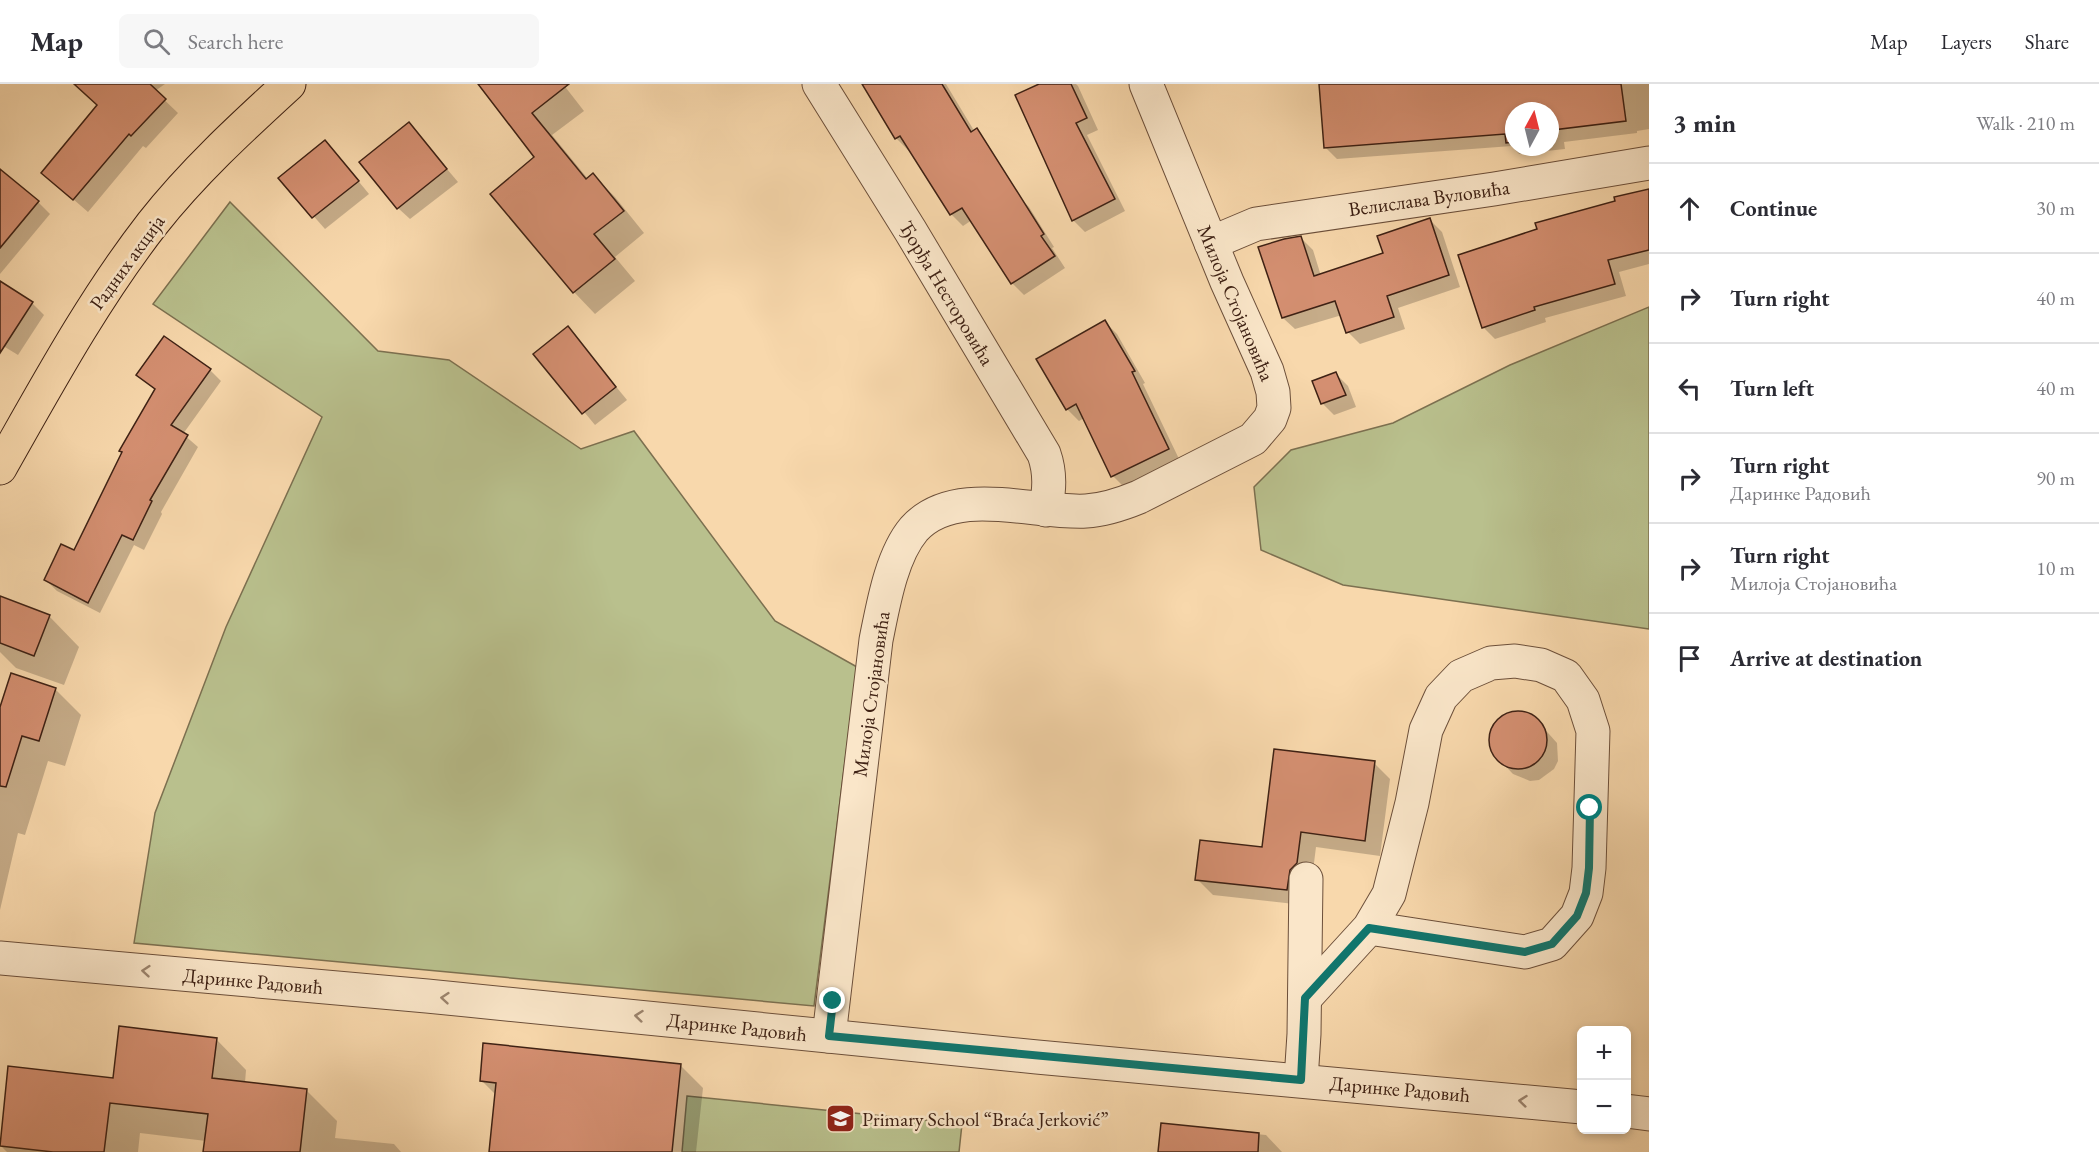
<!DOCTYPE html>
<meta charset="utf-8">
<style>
body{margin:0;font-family:"EB Garamond",serif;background:#f7f7f7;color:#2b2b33}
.controls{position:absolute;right:18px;bottom:18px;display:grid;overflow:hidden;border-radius:9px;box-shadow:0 3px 9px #0003}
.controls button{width:54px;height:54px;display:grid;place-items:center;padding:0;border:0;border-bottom:2px solid #e1e1e2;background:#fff;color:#2b2b33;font:30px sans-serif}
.compass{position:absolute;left:1505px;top:18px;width:54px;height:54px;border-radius:50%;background:#fff;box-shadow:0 3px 9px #0003;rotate:7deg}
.stop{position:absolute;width:18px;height:18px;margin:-14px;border:4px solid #0f766e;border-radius:50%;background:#fff}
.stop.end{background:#0f766e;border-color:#fff;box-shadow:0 2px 6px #0008}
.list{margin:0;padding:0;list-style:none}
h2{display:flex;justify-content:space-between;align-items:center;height:78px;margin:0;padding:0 24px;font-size:26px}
h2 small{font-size:20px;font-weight:400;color:#7c7c81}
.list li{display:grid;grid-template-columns:39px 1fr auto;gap:18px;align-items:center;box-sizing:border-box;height:90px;padding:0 24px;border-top:2px solid #e1e1e2}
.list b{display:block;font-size:22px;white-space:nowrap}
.list p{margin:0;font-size:20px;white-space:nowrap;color:#7c7c81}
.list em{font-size:20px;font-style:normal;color:#7c7c81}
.icon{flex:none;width:33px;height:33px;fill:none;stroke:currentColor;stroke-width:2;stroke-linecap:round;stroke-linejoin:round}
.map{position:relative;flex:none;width:1649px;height:1068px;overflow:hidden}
header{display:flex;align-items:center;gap:36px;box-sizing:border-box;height:84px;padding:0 30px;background:#fff;border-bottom:2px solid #e1e1e2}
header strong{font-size:28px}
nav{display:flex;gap:33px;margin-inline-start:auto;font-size:21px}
.search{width:420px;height:54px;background:#f7f7f7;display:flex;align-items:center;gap:15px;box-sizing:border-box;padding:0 21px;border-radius:9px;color:#7c7c81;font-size:22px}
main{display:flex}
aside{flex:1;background:#fff}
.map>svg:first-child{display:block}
.green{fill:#b9c08d;stroke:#7c7050;stroke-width:1.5}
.shadow{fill:#0003;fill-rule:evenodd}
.building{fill:#d48f71;stroke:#3e2114;stroke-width:1.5}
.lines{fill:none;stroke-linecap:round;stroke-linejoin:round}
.minor-casing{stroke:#6c4f3a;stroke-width:35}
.major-casing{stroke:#3e2114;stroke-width:35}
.minor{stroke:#fae6c9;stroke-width:33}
.major{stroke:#f8d8ac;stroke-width:33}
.oneway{stroke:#9c846e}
.route{stroke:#0f766e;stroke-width:8}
.labels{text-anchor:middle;stroke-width:5;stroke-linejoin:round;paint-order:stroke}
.street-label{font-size:20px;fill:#3e2114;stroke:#fae6c9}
.poi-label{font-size:20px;fill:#3e2114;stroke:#fae6c9;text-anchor:start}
</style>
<header>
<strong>Map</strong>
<div class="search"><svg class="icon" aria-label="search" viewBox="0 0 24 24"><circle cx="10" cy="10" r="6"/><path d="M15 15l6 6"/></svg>Search here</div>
<nav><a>Map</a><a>Layers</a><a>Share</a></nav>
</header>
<main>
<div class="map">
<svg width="1649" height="1068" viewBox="0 0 1649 1068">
<rect width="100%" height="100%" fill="#f8d8ac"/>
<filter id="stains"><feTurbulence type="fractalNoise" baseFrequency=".00333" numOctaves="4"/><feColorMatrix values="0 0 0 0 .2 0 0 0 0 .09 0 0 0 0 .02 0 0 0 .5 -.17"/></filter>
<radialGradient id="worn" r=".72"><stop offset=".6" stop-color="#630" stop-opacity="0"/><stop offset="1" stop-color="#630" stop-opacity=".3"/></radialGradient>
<!-- green -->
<g class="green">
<path d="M230,118L378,267L449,276L581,365L634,347L775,537L857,583L814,922L134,859L155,729L226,543L322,333L153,220Z"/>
<path d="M1649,223V545L1343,501L1261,466L1254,403L1291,366L1393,339L1510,281Z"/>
<path d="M687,1012L962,1040L959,1068H682Z"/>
</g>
<!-- shadow -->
<g class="shadow">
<path d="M96,0H165L155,7L178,29L146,64L143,62L88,128L43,89L99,22Z"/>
<path d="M480,0H563L584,27L552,51L588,95L593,91L615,113L644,149L615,173L635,197L595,230L574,208L536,74Z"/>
<path d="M875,0H946L1014,113L1017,111L1029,123L1054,163L1052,164L1065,184L1024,211L1012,199L972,136L963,142L951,130L910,65L908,66L896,54Z"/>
<path d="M1043,0H1076L1078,2L1098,46L1087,51L1125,127L1085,148L1073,136Z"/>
<path d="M1321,0H1649V45L1637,47V49L1564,58L1565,65L1519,70L1512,62L1337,75L1325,63ZM1514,27H1550V63H1514Z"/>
<path d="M409,40L458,98L410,135L398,124Z"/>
<path d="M336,70L369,110L325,145L280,94Z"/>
<path d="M0,91L38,118L50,130L0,190Z"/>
<path d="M1649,107V180L1619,188L1626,212L1545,234L1546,238L1495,255L1483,243L1617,118Z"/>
<path d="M1430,136L1442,148L1460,203L1398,224L1405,245L1360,260L1348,248L1342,231L1295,245L1283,234L1301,154L1313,166L1321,192L1385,170Z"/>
<path d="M0,199L32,219L44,231L18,271L0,260Z"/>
<path d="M1105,238L1117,250L1145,299L1143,300L1180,377L1125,404L1113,392L1084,334L1079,337L1067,325L1038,275Z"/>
<path d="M568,244L627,316L595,341L536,270Z"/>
<path d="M210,286L221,297L183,350L198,363L161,428L162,430L144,466L134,461L100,529L57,507L46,496L74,468L156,307L138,291Z"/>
<path d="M1336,290L1348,302L1356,323L1334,331L1322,319Z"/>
<path d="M0,514L49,532L79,563L64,601L16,584L0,568Z"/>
<path d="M55,605L81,631L65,682L48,677L25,751L18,749L0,826V628Z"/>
<path d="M1516,629L1533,632L1557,659L1558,677L1554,685L1539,696L1530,697L1513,690L1494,670L1491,661V652L1499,636L1507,631Z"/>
<path d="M1374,679L1390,695L1380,772L1316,763L1312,795L1303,821L1213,811L1197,795L1263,765Z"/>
<path d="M216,955L246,986L245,999L306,1006L337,1037L335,1054L394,1060L401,1068H205L206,1057L140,1049L138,1068H7L0,1061L114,996Z"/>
<path d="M681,982L703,1004L696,1068H490L496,1011L481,996Z"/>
<path d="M1162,1041L1266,1051L1282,1068H1159Z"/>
</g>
<!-- building -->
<g class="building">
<path d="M74,0H150L166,15L131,52L129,50L73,116L41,89L97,21Z"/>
<path d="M478,0H569L532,29L586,95L593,89L624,127L594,150L615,175L573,209L490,110L534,73Z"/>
<path d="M862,0H942L971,48L977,44L1044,150L1041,152L1055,172L1011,200L962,124L950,131L900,52L895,55Z"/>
<path d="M1039,0H1071L1087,34L1076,39L1115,115L1072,137L1015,11Z"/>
<path d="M1319,0H1621L1626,37L1553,46L1554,54H1550V27H1514V58L1506,59L1505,50L1324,64Z"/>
<path d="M409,38L447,85L397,125L359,78Z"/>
<path d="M325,56L359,97L312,134L278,94Z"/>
<path d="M0,85L39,117L0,164Z"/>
<path d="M1649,105V166L1608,176L1615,200L1534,223L1535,226L1482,244L1458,171L1537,145L1535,139L1615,117L1614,113Z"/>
<path d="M1430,134L1449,191L1387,212L1394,233L1346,249L1335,217L1282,234L1258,163L1284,155L1301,152L1314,192L1383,169L1377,152Z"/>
<path d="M0,197L33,218L0,269Z"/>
<path d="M1105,236L1135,287L1132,288L1169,365L1111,393L1076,320L1066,326L1036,275Z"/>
<path d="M568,242L616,303L582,330L533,270Z"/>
<path d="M164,252L211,285L171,341L188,351L150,416L152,417L133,456L122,451L88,519L44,496L61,460L74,466L122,368L119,367L155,305L136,291Z"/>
<path d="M1336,288L1346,311L1321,320L1312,297Z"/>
<path d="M0,512L50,531L34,572L0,559Z"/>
<path d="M11,589L56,604L39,657L22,652L6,703L0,702V623Z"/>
<circle cx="1518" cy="656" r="29"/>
<path d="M1274,665L1375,677L1365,757L1301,748L1297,779L1290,786L1287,806L1195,796L1200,756L1262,763Z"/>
<path d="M119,942L217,954L212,994L307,1005L300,1068H203L208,1030L110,1019L104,1068H53L0,1062L8,982L113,994Z"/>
<path d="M483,959L681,980L672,1068H489L496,999L480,997Z"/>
<path d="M1161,1039L1259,1049L1258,1068H1158Z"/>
</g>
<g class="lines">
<defs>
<g id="minor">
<path d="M819,0L910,146L1044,370C1051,390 1049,406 1046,426"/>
<path d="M1211,159L1256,140L1494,105L1649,79"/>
<path d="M0,874L427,912L1037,973L1582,1023"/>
<path d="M1305,914L1369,844L1389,810L1412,719L1426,646L1441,613L1461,592L1491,579L1515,577L1541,581L1566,592L1583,616L1593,647L1589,784L1586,809L1577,832L1552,860L1525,868L1369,844"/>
<path d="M829,952L876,556C883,522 891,472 914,445C955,400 1034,430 1086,427C1105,426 1122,420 1139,413L1253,355L1270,335L1274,324L1273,308L1267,287L1227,198L1146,0"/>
<path d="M1301,996L1304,950L1306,795"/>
<path d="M1626,1027L1649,1030"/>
</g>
<path id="major" d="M0,384C47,301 93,216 152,140C192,89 241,44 289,0"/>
</defs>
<!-- minor casing -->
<use href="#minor" class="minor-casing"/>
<!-- major casing -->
<use href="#major" class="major-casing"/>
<!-- minor -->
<use href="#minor" class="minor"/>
<!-- major -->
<use href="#major" class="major"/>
</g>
<!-- one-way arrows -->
<defs><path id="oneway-chevron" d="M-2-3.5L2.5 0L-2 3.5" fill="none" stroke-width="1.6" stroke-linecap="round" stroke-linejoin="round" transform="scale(1.5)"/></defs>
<g class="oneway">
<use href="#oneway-chevron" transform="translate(146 887) rotate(-175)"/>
<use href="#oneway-chevron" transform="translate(445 914) rotate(-175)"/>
<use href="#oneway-chevron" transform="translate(639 932) rotate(-174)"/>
<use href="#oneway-chevron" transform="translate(1523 1017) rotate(-174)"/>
</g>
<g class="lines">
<!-- route -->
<path class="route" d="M833,917L829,952L1301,996L1305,914L1369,844L1525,868L1552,860L1577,832L1586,809L1589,784L1590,724"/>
</g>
<!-- icons -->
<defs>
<symbol id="school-square" viewBox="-11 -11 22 22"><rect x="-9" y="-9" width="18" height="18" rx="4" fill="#8f2418" stroke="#fae6c9"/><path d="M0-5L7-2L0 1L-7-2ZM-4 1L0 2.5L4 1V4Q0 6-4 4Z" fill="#fff"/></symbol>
</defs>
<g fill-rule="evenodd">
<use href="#school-square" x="824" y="1018" width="33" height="33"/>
</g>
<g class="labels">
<!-- street labels -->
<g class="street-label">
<text transform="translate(1429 114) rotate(-8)" y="7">Велислава Вуловића</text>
<text transform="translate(127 178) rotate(-54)" y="7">Радних акција</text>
<text transform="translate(947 209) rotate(59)" y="7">Ђорђа Несторовића</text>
<text transform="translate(1236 219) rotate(67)" y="7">Милоја Стојановића</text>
<text transform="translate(871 610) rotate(-82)" y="7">Милоја Стојановића</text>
<text transform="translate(253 897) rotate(5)" y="7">Даринке Радовић</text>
<text transform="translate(737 943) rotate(6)" y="7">Даринке Радовић</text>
<text transform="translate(1400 1005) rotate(5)" y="7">Даринке Радовић</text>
</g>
<!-- poi labels -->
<g class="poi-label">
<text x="862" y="1042">Primary School “Braća Jerković”</text>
</g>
</g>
<rect width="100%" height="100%" filter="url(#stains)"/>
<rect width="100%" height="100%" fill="url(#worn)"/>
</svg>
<div class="controls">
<button>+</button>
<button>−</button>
</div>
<svg class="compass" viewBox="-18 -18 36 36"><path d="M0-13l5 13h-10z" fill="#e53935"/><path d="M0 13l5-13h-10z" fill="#7c7c81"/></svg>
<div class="stop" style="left:1590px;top:724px"></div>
<div class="stop end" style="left:833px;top:917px"></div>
</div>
<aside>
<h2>3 min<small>Walk · 210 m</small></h2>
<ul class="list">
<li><svg class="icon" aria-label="ahead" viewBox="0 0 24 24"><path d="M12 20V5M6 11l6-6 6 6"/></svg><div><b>Continue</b></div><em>30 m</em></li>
<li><svg class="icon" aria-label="right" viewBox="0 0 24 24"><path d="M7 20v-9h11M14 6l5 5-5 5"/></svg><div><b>Turn right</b></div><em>40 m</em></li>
<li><svg class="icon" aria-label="left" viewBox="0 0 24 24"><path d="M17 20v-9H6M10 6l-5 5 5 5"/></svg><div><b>Turn left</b></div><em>40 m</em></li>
<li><svg class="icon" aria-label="right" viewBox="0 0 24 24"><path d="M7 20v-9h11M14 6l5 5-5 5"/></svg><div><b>Turn right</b><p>Даринке Радовић</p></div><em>90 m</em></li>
<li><svg class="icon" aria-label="right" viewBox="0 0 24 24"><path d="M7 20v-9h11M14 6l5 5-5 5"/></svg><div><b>Turn right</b><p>Милоја Стојановића</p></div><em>10 m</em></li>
<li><svg class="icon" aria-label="arrive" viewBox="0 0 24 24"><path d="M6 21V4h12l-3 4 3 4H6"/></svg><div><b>Arrive at destination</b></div></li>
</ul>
</aside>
</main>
